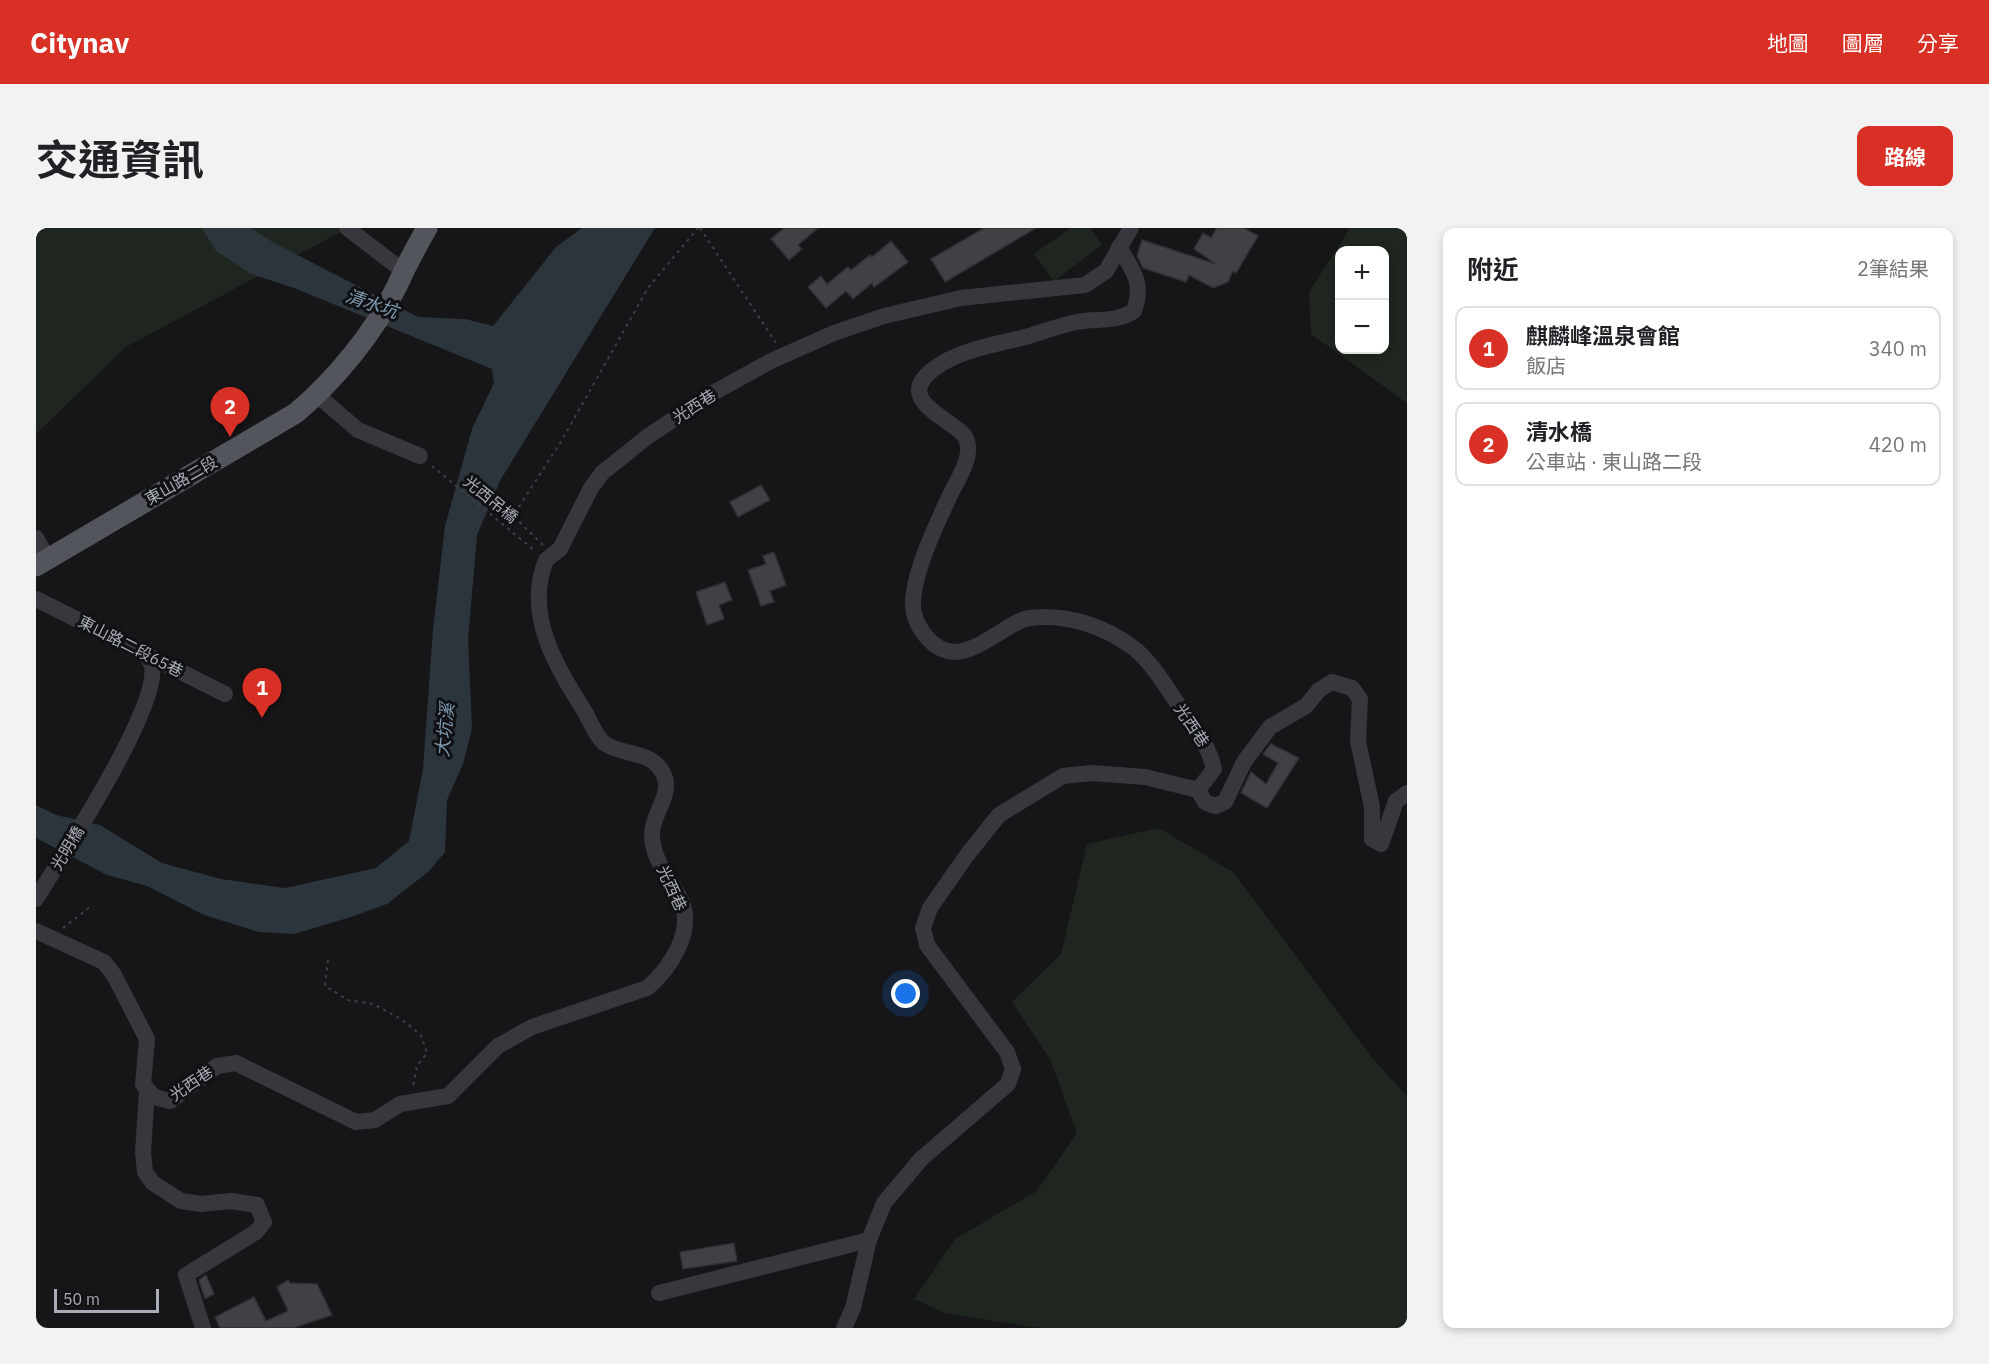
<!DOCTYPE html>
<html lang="zh-TW">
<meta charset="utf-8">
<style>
body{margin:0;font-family:"IBM Plex Sans","Noto Sans TC",sans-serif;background:#f2f2f2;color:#202124}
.controls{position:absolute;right:18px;top:18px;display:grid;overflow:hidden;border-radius:12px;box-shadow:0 3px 9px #0003}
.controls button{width:54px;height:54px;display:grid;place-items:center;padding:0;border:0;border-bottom:2px solid #e0e0e0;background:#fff;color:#202124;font:30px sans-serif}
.scale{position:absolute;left:18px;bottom:15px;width:105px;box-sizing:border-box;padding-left:6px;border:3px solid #a8adb8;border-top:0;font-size:16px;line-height:21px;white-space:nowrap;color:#a8adb8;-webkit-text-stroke:4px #111113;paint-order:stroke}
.you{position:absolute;left:870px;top:766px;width:21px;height:21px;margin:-15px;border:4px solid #fff;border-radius:50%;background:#1a73e8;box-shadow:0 0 0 9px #1a73e833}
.badge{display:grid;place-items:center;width:39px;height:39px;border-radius:50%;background:#d93025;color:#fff;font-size:20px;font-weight:700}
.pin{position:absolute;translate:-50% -50px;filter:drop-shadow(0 2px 3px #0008)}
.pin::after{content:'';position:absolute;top:32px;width:21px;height:18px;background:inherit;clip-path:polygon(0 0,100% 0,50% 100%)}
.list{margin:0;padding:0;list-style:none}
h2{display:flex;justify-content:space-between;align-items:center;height:78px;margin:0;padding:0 24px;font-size:26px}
h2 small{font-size:20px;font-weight:400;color:#757577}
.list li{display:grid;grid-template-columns:39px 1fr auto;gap:18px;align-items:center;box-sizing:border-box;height:84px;margin:0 12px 12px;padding:0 12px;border:2px solid #e0e0e0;border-radius:12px}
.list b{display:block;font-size:22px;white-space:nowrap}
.list p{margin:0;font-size:20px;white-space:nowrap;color:#757577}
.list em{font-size:20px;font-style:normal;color:#757577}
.map{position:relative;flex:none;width:1371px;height:1100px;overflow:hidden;border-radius:12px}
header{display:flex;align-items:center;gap:36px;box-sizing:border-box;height:84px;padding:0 30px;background:#d93025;color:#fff}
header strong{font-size:28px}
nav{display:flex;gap:33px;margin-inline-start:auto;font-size:21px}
.intro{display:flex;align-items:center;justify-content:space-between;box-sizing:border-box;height:144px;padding:0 36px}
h1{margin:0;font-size:42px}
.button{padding:15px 27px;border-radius:12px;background:#d93025;color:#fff;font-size:21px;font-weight:700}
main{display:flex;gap:36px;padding:0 36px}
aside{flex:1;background:#fff;border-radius:12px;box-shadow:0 3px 9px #0003}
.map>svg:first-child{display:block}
.green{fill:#1e261f;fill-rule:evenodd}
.water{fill:#2c353c}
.building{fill:#404145;stroke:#303034;stroke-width:1.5}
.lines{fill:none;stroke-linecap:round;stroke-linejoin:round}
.path{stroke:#3d3f44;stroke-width:2;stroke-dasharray:3 4.5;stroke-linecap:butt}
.minor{stroke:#37383d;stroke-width:16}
.major{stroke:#53555c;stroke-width:21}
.labels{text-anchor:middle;stroke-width:6;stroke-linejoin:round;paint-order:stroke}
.street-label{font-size:16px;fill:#a8adb8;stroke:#111113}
.water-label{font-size:18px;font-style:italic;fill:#7f9bb3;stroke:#111113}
</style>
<header>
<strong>Citynav</strong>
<nav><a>地圖</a><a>圖層</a><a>分享</a></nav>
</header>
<div class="intro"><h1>交通資訊</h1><a class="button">路線</a></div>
<main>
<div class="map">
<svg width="1371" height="1100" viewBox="0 0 1371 1100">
<rect width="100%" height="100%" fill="#161618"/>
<!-- green -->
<g class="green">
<path d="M0,0H312L90,119L0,206Z"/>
<path d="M1034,0H1054L1066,17L1018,53L998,26Z"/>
<path d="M1314,0H1371V175L1275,106L1273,64ZM1304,22H1348V122H1304Z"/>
<path d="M1123,600L1197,644L1336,830L1371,868V1100H1004L908,1085L878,1071L919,1011L1001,963L1041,905L1014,831L976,774L1025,726L1051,616Z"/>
</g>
<!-- water -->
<path class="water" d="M166,0H215L238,15L382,89L429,91L457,98L520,19L546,0H619L465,251L441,307L432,412L436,501L427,536L411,572L409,624L392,644L351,676L315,689L258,706L223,704L168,687L111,658L71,647L0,610V577L20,587L64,597L126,635L185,651L249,660L340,640L373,613L387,541L397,401L409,298L436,201L458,155L456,141L258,60L215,46L180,23Z"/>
<!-- building -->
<g class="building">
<path d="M748,0H782L762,17L766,21L753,32L735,11Z"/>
<path d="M948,0H1000L909,54L895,31Z"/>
<path d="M1181,0H1208L1222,8L1200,45L1197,43L1192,54L1177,60L1153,47L1150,54L1107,40L1101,28L1106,12L1180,36L1158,21L1167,5L1175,10Z"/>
<path d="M855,13L872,34L838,59L836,55L817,71L810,63L790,80L772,59L785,48L791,56L812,39L815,42L834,27L836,29Z"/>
<path d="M725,257L734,272L702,289L694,274Z"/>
<path d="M738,324L750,357L734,363L738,374L725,378L712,342L730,336L727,328Z"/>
<path d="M689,354L696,372L683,377L688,391L671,397L660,364Z"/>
<path d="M1235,516L1263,530L1231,580L1205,565L1215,544L1230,556L1242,535L1227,526Z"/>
<path d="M698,1015L701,1033L647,1041L644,1024Z"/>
<path d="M170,1047L178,1066L169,1071L163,1052Z"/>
<path d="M252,1052L254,1055L281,1056L296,1087L257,1100H184L179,1089L218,1069L230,1093L252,1083L241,1059Z"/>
</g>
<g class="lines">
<!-- path -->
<g class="path">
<path d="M664,0L740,115"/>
<path d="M396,238L498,322"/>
<path d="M507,317L477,288L526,212L612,60L662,0"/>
<path d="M27,700L54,679"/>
<path d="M292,732L289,758L312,772L337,776L365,791L385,807L391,825L381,838L377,858"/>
</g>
<!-- minor -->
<g class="minor">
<path d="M311,0L366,42"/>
<path d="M281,167L322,202L384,228"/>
<path d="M0,310L12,331"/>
<path d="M0,371L189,466"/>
<path d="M1162,562L1169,574L1179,578L1189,574L1208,534L1234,499L1270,478L1283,462L1296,454L1316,460L1324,471L1322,513L1336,579V611L1345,616L1360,573L1371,565"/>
<path d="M0,671C25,630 123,481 116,439C115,431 109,426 103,421"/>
<path d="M0,703L68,734L78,747L111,811L107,856L118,869L134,873L181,838L200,835L320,894L339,892L364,876L412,868L462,818L496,799L611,760C634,741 659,703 645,672C634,650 616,632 616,606C616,585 638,566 627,545C614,521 588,529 568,515C560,509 554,493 549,484C520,438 488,387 510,332L524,321L555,260L566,245L611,209L677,165L735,133L798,105L848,88L925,70L1049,57L1070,43L1095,0"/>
<path d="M111,863L107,924L109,944L117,955L145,973L165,976L195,973L221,977L228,994L220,1004L150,1047L167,1100"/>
<path d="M623,1065L833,1012"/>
<path d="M808,1100L817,1080L833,1012L848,975L885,931L972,856L977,841L971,824L891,717L887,700L894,680L931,627L963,587L1027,548L1056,545L1109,549L1162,562L1178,541C1173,518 1160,502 1146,482C1132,462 1118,437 1099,421C1069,398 1030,385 993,390C976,392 944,423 920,424C895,424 876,395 877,374C878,343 901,295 914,267C920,255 928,243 931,230C933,221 933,212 926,205C907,187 858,170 899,140C925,121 963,116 993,108C1009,103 1025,97 1041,94C1062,90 1079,95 1098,83C1108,54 1097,43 1083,19"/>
</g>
<!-- major -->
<path class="major" d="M0,338L260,185C299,152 338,105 361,58C370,38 380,19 391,0"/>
</g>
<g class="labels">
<!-- street labels -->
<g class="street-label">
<text transform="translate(658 178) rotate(-33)" y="6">光西巷</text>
<text transform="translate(145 252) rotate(-30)" y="6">東山路二段</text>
<text transform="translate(455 271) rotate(39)" y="6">光西吊橋</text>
<text transform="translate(95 418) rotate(27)" y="6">東山路二段65巷</text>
<text transform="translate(1156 497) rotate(56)" y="6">光西巷</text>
<text transform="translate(31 620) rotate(-59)" y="6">光明橋</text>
<text transform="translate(636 660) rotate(65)" y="6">光西巷</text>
<text transform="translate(155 855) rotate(-34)" y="6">光西巷</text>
</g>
<!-- water labels -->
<g class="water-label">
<text transform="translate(336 76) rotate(19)" y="6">清水坑</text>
<text transform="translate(409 502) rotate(-84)" y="6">大坑溪</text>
</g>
</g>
</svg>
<div class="controls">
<button>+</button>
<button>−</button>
</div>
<div class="scale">50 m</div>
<div class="you"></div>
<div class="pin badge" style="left:226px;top:490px">1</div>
<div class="pin badge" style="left:194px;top:209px">2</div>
</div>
<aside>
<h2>附近<small>2筆結果</small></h2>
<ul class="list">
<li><span class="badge">1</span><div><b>麒麟峰溫泉會館</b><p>飯店</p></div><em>340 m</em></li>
<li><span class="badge">2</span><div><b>清水橋</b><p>公車站 · 東山路二段</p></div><em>420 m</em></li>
</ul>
</aside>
</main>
